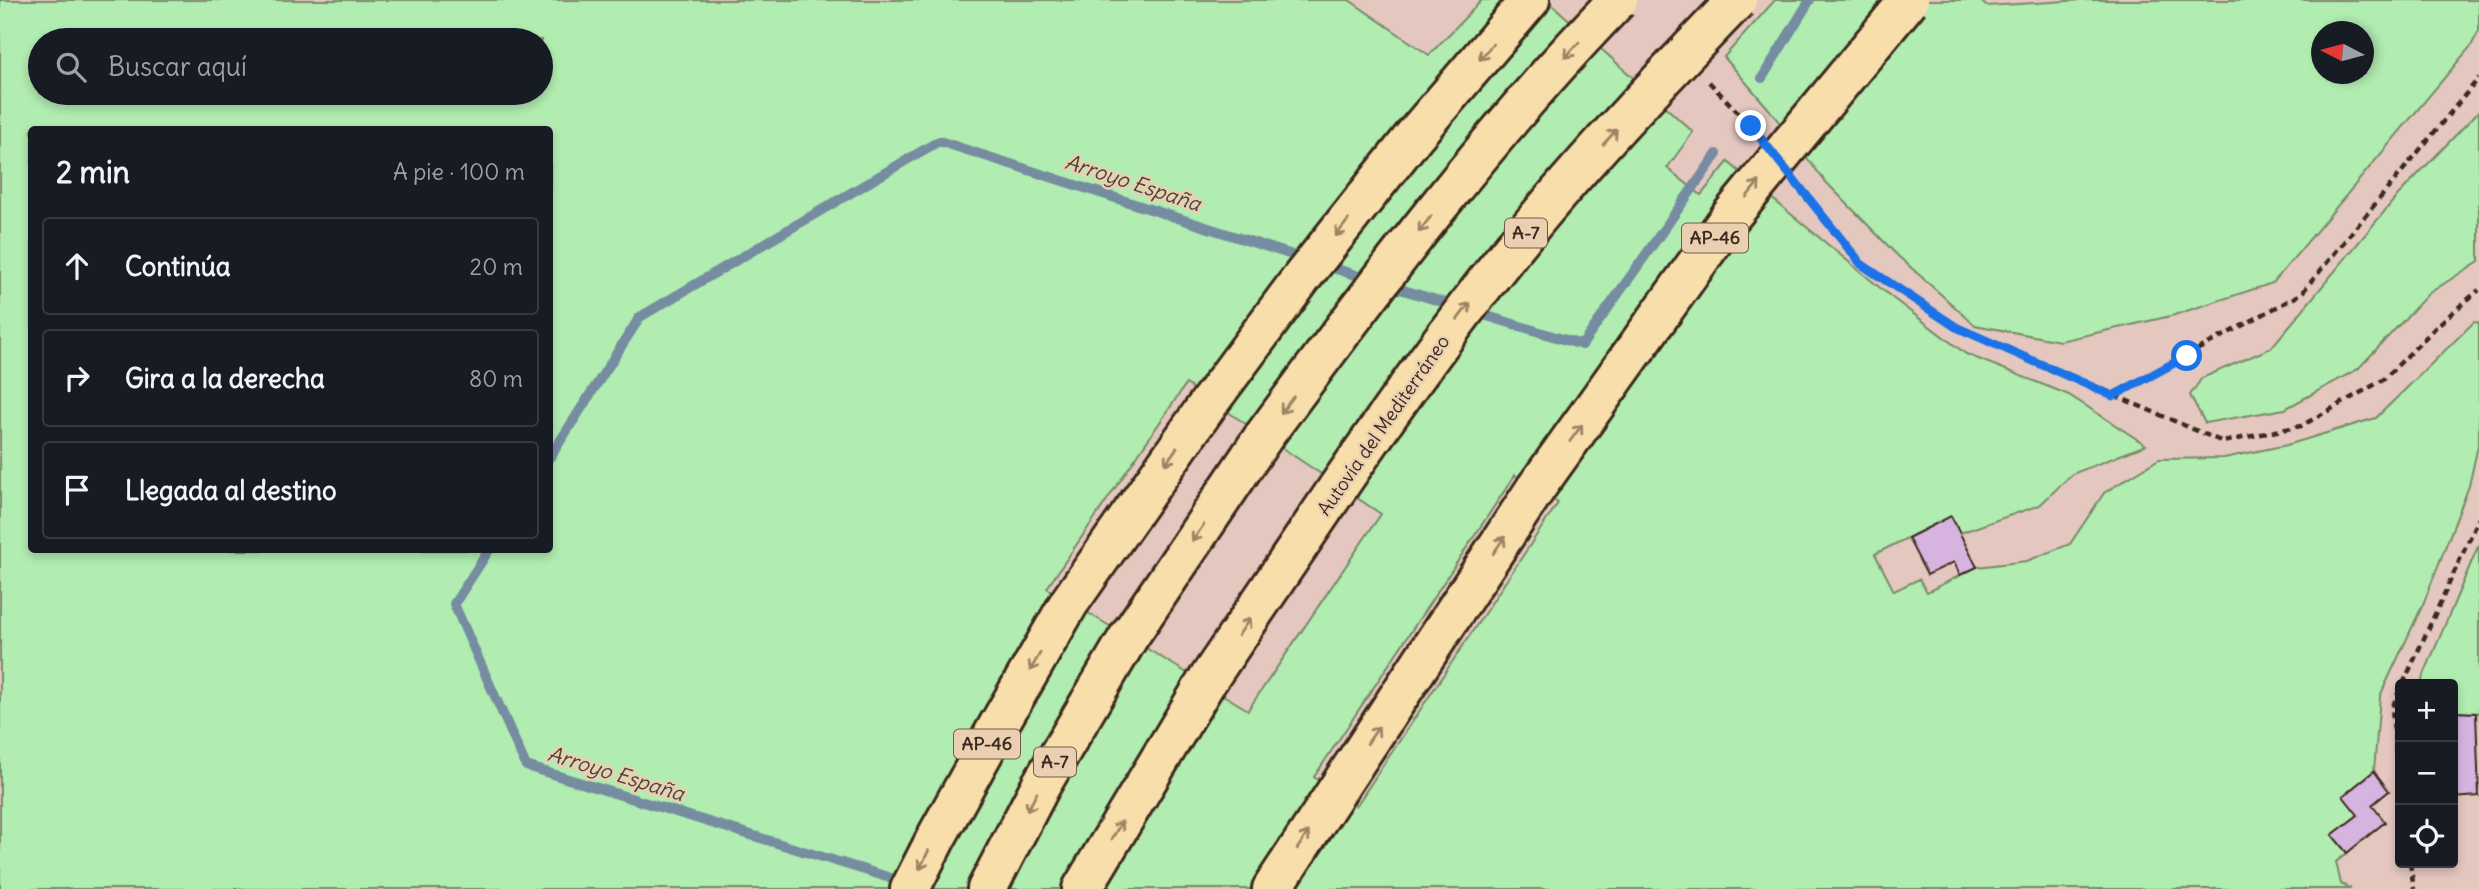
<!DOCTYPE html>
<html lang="es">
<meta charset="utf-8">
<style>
body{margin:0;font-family:Delius,sans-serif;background:#242831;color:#f1f3f6}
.controls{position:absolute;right:21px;bottom:21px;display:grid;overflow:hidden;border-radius:7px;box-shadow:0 4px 10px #0003}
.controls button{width:63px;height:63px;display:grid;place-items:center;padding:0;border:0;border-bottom:2px solid #363941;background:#171b24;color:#f1f3f6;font:35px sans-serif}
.compass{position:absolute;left:2311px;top:21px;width:63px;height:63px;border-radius:50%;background:#171b24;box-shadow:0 4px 10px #0003;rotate:276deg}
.stop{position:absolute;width:21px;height:21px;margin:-16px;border:5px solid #1a73e8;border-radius:50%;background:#fff}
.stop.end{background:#1a73e8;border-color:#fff;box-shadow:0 2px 7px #0008}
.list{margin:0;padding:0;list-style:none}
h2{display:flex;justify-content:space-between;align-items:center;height:91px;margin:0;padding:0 28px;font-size:30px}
h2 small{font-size:23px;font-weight:400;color:#9ea1a6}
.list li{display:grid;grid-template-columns:46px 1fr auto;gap:21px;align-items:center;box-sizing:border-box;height:98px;margin:0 14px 14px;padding:0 14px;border:2px solid #363941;border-radius:7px}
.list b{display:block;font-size:26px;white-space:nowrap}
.list em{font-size:23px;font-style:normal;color:#9ea1a6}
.icon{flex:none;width:38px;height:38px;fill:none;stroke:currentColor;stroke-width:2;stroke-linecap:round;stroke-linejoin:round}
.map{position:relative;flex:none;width:2479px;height:889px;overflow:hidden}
.search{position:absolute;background:#171b24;box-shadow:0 4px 10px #0003;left:28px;top:28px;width:525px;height:77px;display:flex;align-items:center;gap:18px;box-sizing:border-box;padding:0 24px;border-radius:38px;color:#9ea1a6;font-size:26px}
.panel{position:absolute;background:#171b24;box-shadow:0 4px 10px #0003;left:28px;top:126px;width:525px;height:427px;border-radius:7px}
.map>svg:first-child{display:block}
.green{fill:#b1ecb1;stroke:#768b68;stroke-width:2;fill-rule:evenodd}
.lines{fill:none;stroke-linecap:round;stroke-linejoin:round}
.stream{stroke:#748ca1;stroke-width:10}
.building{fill:#d6b4df;stroke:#3b2a1e;stroke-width:2}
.motorway-casing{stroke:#3b2a1e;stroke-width:44}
.path{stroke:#3b2a1e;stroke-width:4.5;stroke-dasharray:7 5;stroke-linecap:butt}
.motorway{stroke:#f8deab;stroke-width:38}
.motorway-bridge-casing{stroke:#3b2a1e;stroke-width:44;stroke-linecap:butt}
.motorway-bridge{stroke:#f8deab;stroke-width:38}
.oneway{stroke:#9a8464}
.route{stroke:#1a73e8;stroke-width:9}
.labels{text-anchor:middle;stroke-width:5;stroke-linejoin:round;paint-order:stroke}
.shield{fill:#eacfb1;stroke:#705c4a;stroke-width:2}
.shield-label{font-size:18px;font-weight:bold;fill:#3b2a1e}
.street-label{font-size:19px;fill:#3b2a1e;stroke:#eacfb1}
.water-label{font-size:21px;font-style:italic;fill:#49433f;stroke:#eacfb1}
</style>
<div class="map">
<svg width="2479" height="889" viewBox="0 0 2479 889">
<rect width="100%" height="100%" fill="#e4c7bf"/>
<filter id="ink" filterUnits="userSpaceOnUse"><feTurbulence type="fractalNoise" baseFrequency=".0143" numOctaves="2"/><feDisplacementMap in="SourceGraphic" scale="14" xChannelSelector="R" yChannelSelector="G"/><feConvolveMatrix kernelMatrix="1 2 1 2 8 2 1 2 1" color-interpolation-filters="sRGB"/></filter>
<g filter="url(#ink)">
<!-- green -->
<g class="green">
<path d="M0,0H1349L1429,55L1482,0H1547L1693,132L1667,168L1701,195L1728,162L1890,296L1966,354L2069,395L2146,445L2072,474L2040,505L1960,533L1951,516L1875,554L1894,591L1919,579L1927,592L1977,567L2027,561L2070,544L2104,493L2159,459L2224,458L2287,445L2376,418L2474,322L2479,323V441L2469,486L2424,602L2380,696L2374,771L2343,796L2358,815L2333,835L2347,853L2336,862L2341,884L2351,889H0ZM40,40H541V93H40ZM32,130H550V550H32ZM1186,384L1381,514L1248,710L1047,588ZM1515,475L1558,503L1356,806L1314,777Z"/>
<path d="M1775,0H1980L1986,6L2083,0H2479V31L2471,46L2273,283L2171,316L2060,341L1975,325L1897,255L1825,181L1768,108L1724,57ZM2322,32H2364V74H2322Z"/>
<path d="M2479,111V261L2428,294L2358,369L2285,409L2205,423L2190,395L2202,378L2271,348L2398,195Z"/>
<path d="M2479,544V713L2453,712V684H2420Z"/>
</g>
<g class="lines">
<!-- stream -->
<g class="stream">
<path d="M1762,78L1810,0"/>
<path d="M1320,264L1372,280"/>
<path d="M1387,285L1459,307"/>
<path d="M1474,312L1582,345L1717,154"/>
<path d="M550,457L640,317L939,141L1305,259"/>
<path d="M489,550L454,604L526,766L907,883"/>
</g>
</g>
<!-- building -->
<g class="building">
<path d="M1951,516L1977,567L1960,575L1954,562L1927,575L1908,538Z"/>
<path d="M2453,712L2476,713L2479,796L2453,798Z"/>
<path d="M2374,771L2389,791L2372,805L2385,822L2347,853L2332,835L2358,815L2343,796Z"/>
</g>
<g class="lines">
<defs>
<g id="motorway">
<path d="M910,889L937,836L998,726L1069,603L1211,400L1303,276L1414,136L1530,0"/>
<path d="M987,889L1041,785L1128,638L1264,436"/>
<path d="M1082,889L1205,684L1339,486"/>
<path d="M1272,889L1536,488"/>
</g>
</defs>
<!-- motorway casing -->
<use href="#motorway" class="motorway-casing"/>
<!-- path -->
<g class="path">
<path d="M1709,82L1754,129"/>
<path d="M1800,188L1861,264L1956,327L2223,442L2301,426L2383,380L2439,324L2479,290"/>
<path d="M2113,395L2301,294L2479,78"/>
<path d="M2403,684L2479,518"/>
<path d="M2400,689L2392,708L2400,800"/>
<path d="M2410,863L2414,889"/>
</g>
<!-- motorway -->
<use href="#motorway" class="motorway"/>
<defs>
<g id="motorway-bridge">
<path d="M1264,436C1375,286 1488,134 1618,0"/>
<path d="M1339,486C1401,395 1465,305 1535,221C1599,144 1668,72 1737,0"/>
<path d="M1536,488L1730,217L1909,0"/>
</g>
</defs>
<!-- motorway-bridge casing -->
<use href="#motorway-bridge" class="motorway-bridge-casing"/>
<!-- motorway-bridge -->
<use href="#motorway-bridge" class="motorway-bridge"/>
</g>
<!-- one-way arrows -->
<defs><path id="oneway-shaft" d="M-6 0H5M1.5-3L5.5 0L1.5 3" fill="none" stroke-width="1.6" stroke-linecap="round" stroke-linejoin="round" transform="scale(1.75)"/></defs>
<g class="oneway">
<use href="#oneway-shaft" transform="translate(1572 50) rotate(131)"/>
<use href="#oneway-shaft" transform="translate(1486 52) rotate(130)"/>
<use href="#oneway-shaft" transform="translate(1610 137) rotate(-48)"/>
<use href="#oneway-shaft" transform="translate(1753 189) rotate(-51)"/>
<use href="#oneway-shaft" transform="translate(1425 224) rotate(128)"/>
<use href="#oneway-shaft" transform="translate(1342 228) rotate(128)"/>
<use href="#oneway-shaft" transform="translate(1464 311) rotate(-52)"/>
<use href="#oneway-shaft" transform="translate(1287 405) rotate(127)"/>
<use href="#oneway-shaft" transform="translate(1576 433) rotate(-54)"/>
<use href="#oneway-shaft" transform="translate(1171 456) rotate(125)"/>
<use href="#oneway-shaft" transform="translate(1198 533) rotate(124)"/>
<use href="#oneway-shaft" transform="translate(1499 545) rotate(-56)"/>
<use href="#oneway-shaft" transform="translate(1244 627) rotate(-56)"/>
<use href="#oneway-shaft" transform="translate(1035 662) rotate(120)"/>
<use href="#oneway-shaft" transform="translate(1373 735) rotate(-56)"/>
<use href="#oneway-shaft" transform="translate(1032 802) rotate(118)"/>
<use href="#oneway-shaft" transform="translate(1117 830) rotate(-59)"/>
<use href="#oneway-shaft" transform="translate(1303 840) rotate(-57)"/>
<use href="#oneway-shaft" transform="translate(924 860) rotate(116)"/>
</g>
</g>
<g class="lines" filter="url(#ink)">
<!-- route -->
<path class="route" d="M1751,126L1861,264L1956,327L2113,396L2187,356"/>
</g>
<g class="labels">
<!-- shield labels -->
<g class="shield">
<rect x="1505" y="218.5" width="42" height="29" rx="5"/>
<rect x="1682" y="223.5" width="66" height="29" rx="5"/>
<rect x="954" y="729.5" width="66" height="29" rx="5"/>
<rect x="1034" y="747.5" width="42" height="29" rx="5"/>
</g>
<g class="shield-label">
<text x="1526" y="239">A-7</text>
<text x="1715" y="244">AP-46</text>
<text x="987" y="750">AP-46</text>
<text x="1055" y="768">A-7</text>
</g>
<!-- street labels -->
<g class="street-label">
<text transform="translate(1383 425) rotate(-55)" y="7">Autovía del Mediterráneo</text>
</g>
<!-- water labels -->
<g class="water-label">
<text transform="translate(1133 183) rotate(18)" y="7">Arroyo España</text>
<text transform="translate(616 774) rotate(17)" y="7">Arroyo España</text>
</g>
</g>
</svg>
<div class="controls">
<button>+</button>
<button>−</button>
<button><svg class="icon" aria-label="locate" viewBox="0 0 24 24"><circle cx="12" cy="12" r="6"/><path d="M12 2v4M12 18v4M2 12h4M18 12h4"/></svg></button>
</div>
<svg class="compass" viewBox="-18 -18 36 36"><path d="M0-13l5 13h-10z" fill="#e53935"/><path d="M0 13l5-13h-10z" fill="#9ea1a6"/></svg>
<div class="stop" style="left:2187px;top:356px"></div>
<div class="stop end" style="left:1751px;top:126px"></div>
<div class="search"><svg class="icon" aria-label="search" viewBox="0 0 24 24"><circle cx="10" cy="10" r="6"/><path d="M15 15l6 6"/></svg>Buscar aquí</div>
<section class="panel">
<h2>2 min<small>A pie · 100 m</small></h2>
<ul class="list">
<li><svg class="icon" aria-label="ahead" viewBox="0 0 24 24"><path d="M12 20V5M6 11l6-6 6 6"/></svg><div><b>Continúa</b></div><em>20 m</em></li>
<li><svg class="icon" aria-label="right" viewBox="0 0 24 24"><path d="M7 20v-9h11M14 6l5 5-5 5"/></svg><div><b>Gira a la derecha</b></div><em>80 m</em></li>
<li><svg class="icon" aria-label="arrive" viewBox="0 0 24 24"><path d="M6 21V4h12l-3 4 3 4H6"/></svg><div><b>Llegada al destino</b></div></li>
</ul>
</section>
</div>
